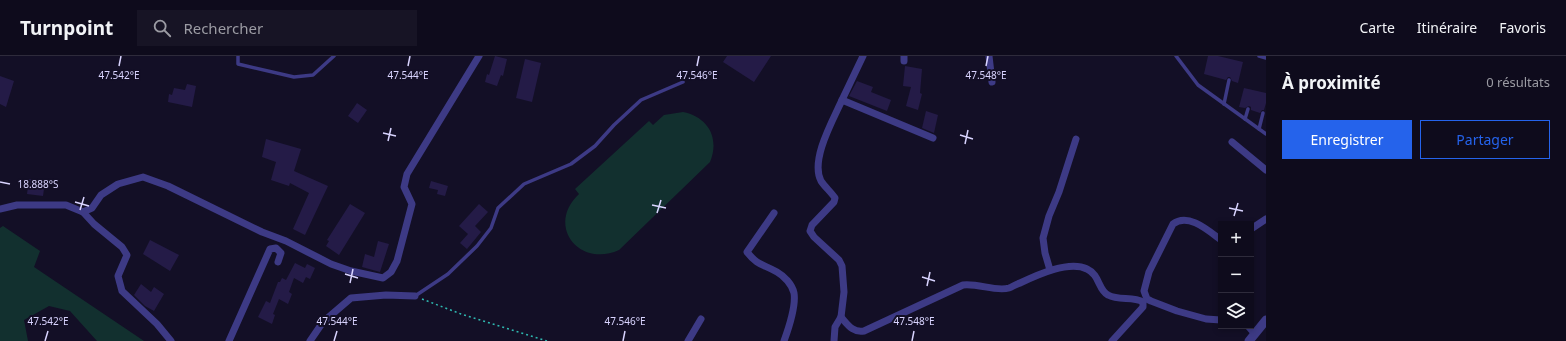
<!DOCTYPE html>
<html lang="fr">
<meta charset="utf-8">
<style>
body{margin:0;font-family:"Noto Sans",sans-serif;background:#171425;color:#f1f3f6}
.controls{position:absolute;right:12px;bottom:12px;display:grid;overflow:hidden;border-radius:0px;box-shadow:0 2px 6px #0003}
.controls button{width:36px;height:36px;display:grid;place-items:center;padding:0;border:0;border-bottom:1px solid #2e2b3b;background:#0e0b1c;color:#f1f3f6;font:20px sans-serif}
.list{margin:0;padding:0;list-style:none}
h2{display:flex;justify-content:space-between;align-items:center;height:52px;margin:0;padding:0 16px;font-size:17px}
h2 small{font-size:13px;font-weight:400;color:#9b9ba3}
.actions{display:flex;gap:8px;padding:12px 16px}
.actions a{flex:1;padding:9px 0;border:1px solid #2563eb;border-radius:0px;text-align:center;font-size:14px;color:#2563eb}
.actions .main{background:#2563eb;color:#fff}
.icon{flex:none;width:22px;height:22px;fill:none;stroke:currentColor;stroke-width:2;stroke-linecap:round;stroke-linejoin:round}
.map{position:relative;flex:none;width:1266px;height:285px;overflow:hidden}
header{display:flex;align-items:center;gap:24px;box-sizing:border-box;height:56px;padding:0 20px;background:#0e0b1c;border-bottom:1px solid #2e2b3b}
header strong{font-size:19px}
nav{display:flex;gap:22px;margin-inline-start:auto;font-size:14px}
.search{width:280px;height:36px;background:#171425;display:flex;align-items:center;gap:10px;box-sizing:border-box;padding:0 14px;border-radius:0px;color:#9b9ba3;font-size:15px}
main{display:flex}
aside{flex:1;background:#0e0b1c}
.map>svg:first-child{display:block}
.green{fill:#12302f}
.building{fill:#241b47}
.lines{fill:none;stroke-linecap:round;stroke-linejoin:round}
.path{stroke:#2fb8b0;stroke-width:1.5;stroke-dasharray:2 3;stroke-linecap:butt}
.service{stroke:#3d3a85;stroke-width:3.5}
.minor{stroke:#3d3a85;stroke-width:7}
.tertiary{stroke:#3d3a85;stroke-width:9}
.ticks{fill:none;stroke:#d9d4ff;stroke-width:1.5}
.ticks-label{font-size:10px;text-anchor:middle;fill:#d9d4ff;stroke:#130f26;stroke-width:4;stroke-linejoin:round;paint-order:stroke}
</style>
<header>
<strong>Turnpoint</strong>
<div class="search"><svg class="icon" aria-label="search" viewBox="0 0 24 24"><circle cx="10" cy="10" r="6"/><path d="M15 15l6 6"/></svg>Rechercher</div>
<nav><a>Carte</a><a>Itinéraire</a><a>Favoris</a></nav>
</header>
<main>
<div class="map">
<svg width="1266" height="285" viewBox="0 0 1266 285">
<rect width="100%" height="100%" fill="#130f26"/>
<!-- green -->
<g class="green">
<path d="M683,56C708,61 720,82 710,106L619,194C580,212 545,170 579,138L575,133L649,65L653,69L664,59Z"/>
<path d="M3,170L40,195L34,211L144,285H97L70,255L49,250L24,264L28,285H0V172Z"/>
</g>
<!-- building -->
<g class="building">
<path d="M495,0L507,3L503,20L501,19L497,30L485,26L487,18L489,19Z"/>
<path d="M727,0H771L754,26L723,6Z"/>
<path d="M1208,0H1218L1243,6L1238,27L1232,25L1230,21H1228L1226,24L1204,18Z"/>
<path d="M525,3L541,7L532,46L516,42Z"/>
<path d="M905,10L922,13L920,37L922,38L918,54L906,50L911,31L903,30Z"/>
<path d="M0,20L14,25L6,51L0,48Z"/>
<path d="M857,25L873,31L871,36L891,44L887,55L849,40Z"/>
<path d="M187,28L196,30L192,51L168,46L169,38L172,39L174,32L185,34Z"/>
<path d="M1244,32L1266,37V47L1264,54H1262L1260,57L1251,54V51L1249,50L1245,52L1239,51Z"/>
<path d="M357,47L367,54L358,67L348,60Z"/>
<path d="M926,55L938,59L934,77L922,72Z"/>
<path d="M266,83L301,93L294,115L328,130L305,179L293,173L309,137L290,127L289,130L271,124L276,106L262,101Z"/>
<path d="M29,123L45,126L43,140L27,138Z"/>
<path d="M431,125L448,130L445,140L437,138L438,134L429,132Z"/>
<path d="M350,148L365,157L339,199L326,190L329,185L327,184Z"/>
<path d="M479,148L488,156L475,170L481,176L467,193L460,187L468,178L459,170Z"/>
<path d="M150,184L179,199L170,215L143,198Z"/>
<path d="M378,185L389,188L380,216L362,211L365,198L374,201Z"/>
<path d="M295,207L305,212L307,208L315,212L310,223L306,221L303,227L294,222L289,236L292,238L288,248L279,243L273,258L275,259L272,268L258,261L266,245L270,247L278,226H280L282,222L286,224Z"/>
<path d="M141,228L151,236L154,231L164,238L154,255L145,250L134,239Z"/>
</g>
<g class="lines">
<!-- path -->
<path class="path" d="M422,243L461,258L547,285"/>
<!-- service -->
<g class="service">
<path d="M238,0V8L294,21L313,19L334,0"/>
<path d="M1176,0L1198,29L1266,78"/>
<path d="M1259,0L1266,2"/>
<path d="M1224,48L1229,24"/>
<path d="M1245,63L1248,53"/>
<path d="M1259,73L1263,57"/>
<path d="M415,240L448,218L477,190L491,172L498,152L524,128L571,108L595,90L614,69L641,44L683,26"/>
</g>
<!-- minor -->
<g class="minor">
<path d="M989,0L992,26"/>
<path d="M904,5V0"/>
<path d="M842,44L863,0"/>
<path d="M1232,86L1266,114"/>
<path d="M0,153L17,149H66L83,156L92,152L101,139L118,128L143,121L168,130L262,176L286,185L331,208L351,215L383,222L391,216L397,205L412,148L404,131L407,118L479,0"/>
<path d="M83,156L94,168L122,191L127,199L118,220L122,235L157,268L171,285"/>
<path d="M774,157L747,196C758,210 763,208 777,216C784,220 792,228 794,237C796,249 788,274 784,285"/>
<path d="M1251,173L1266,163"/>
<path d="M1221,184C1209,175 1188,156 1173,168L1149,216L1144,235L1147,243L1151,245L1177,255L1206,263L1221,264"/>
<path d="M1050,214L1045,197L1043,182L1049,160L1059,136L1076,83"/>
<path d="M841,261C848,269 853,277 864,275L963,229C978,227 996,236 1009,232C1012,231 1016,228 1020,227C1037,219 1069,204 1087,213C1100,219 1098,234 1108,239C1119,245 1133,240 1143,246V251L1112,285"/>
<path d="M1248,270L1254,277"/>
<path d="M229,285L270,193L276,192L281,197L278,206"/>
<path d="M310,285L323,266L351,242L386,239L415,240"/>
<path d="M688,285L701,263"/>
<path d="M834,285L835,271L841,261L844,236L842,210L839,204L814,181L810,175L812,169L834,146L835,142C831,136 825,131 821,125C810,104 833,64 842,44L933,82"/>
</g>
<!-- tertiary -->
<path class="tertiary" d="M1249,285L1266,264"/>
</g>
<!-- ticks -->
<path class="ticks" d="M119,10L121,0M408,10L410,0M697,10L699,0M986,10L988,0M383,77L396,80M960,79L973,83M388,85L391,72M965,88L968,74M0,126L10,128M75,146L89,150M652,149L666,152M1229,152L1243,155M80,154L84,141M657,157L661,144M1234,160L1238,147M345,218L358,222M922,221L935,225M350,227L353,213M927,230L930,216M45,285L48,275M334,285L337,275M623,285L625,275M912,285L914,275"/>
<g class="ticks-label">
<text x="119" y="23">47.542°E</text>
<text x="408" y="23">47.544°E</text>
<text x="697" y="23">47.546°E</text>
<text x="986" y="23">47.548°E</text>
<text x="38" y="132">18.888°S</text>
<text x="48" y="269">47.542°E</text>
<text x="337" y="269">47.544°E</text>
<text x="625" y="269">47.546°E</text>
<text x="914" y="269">47.548°E</text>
</g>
</svg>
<div class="controls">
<button>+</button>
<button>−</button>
<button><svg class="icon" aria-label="layers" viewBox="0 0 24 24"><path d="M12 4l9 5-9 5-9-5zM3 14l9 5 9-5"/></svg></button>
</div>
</div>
<aside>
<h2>À proximité<small>0 résultats</small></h2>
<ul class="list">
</ul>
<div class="actions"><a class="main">Enregistrer</a><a>Partager</a></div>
</aside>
</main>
